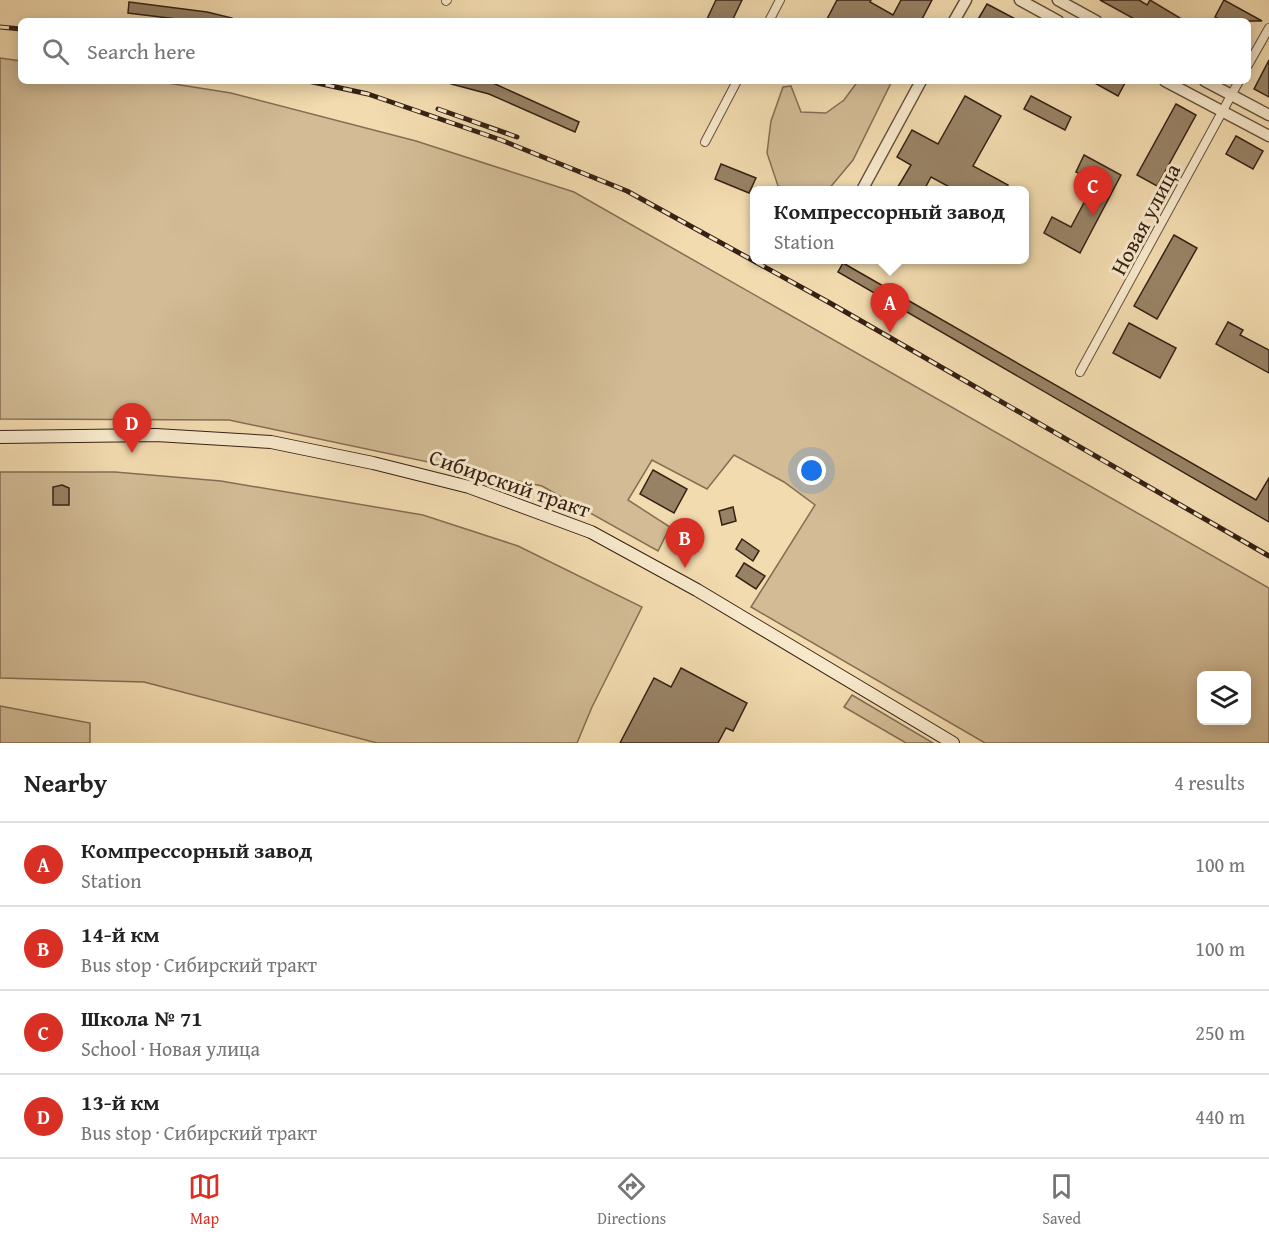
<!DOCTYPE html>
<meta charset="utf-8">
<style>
body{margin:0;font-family:"Gentium Book Plus",serif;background:#f2f2f2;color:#222}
.controls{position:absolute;right:18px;bottom:18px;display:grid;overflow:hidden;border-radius:9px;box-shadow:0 3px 15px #0003}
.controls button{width:54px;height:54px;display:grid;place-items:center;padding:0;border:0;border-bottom:2px solid #e0e0e0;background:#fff;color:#222;font:30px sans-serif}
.you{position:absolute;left:812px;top:471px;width:21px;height:21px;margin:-15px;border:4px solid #fff;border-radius:50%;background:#1a73e8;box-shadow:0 0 0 9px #1a73e833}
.badge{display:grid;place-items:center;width:39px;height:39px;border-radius:50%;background:#d93025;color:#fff;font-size:20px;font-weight:700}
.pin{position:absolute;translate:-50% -50px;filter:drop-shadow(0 2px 3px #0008)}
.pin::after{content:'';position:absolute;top:32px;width:21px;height:18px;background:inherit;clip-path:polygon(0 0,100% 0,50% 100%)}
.popup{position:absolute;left:750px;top:186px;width:279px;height:78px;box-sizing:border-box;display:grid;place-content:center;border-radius:9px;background:#fff;filter:drop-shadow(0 2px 4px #0005);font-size:20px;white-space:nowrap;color:#767676}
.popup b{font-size:22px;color:#222}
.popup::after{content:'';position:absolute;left:50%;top:100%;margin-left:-12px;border:12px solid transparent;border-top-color:#fff}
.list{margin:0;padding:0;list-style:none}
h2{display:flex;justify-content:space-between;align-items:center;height:78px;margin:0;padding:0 24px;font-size:26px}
h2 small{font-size:20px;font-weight:400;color:#767676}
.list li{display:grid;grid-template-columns:39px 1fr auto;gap:18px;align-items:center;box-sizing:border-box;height:84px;padding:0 24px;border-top:2px solid #e0e0e0}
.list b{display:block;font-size:22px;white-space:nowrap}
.list p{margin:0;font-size:20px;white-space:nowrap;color:#767676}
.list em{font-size:20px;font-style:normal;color:#767676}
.icon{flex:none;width:33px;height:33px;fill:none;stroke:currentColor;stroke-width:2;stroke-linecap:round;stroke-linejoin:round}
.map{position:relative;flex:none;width:1269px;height:743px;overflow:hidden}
.search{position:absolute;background:#fff;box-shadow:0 3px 15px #0003;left:18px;right:18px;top:18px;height:66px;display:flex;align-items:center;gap:15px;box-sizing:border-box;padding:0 21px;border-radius:9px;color:#767676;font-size:22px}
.sheet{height:414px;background:#fff}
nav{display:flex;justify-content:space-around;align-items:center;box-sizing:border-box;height:84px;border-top:2px solid #e0e0e0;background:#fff;font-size:16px;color:#767676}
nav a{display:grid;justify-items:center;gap:3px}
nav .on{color:#d93025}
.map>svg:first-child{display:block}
.green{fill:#d2bb95;stroke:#846e54;stroke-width:1.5;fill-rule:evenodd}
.building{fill:#988265;stroke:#362114;stroke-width:1.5}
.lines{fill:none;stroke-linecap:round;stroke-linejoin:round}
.minor-casing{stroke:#65503b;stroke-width:10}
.tertiary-casing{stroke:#65503b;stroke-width:13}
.secondary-casing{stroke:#362114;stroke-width:14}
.minor{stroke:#f7e8cb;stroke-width:8}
.tertiary{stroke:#f7e8cb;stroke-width:10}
.secondary{stroke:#f7e8cb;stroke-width:12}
.rail-casing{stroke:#362114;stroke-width:5}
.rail{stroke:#f7e8cb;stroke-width:3;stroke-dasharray:9;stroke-linecap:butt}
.labels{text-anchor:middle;stroke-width:6;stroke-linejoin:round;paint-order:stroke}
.street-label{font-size:22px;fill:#362114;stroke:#f7e8cb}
</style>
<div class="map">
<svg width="1269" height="743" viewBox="0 0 1269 743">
<rect width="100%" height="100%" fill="#f2dbaf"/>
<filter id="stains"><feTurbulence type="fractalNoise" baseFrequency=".00333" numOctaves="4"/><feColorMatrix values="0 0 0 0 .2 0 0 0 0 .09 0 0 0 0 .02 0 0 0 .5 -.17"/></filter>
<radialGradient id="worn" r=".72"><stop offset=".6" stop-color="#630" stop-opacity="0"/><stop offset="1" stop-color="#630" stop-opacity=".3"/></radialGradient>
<!-- green -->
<g class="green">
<path d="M0,58L21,61V81H155L231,93L416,141L574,192L1269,588V743H985L751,607L815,505L784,482L734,455L707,489L652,460L628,500L670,527L658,551L542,486L229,420L0,419ZM1202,676H1246V720H1202Z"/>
<path d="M858,81H892L853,160L828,190H791L778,186L767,153L771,121L783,87L791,86L801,112L826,113L844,100Z"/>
<path d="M0,472H115L221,481L423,515L518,546L642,607L592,707L577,743H377L144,682L0,678Z"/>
<path d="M852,695L933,743H906L844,707Z"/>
<path d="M0,706L90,723V743H0Z"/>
</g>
<!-- building -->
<g class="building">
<path d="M716,0H742L732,21H706Z"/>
<path d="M837,0H871L870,2L893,15L901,0H932L921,21H826Z"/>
<path d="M1100,0H1139L1147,5L1150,0L1185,21H1138Z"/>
<path d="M1224,0L1262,21H1223L1215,17Z"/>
<path d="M129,2L207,12L232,18V21H193L128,13Z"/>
<path d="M987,4L1019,21H977Z"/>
<path d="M1269,60V97L1254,89Z"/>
<path d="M451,81L493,83L579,122L575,132L489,94L451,84Z"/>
<path d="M1091,81H1126L1118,96Z"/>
<path d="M965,96L1001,116L973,166L1008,185L1005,190H955L931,177L924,190H896L911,165L897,157L912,130L938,144Z"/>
<path d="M1031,96L1071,117L1065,130L1024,109Z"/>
<path d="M1176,104L1196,115L1157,186L1137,175Z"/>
<path d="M1236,136L1263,151L1253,169L1226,154Z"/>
<path d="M1084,155L1121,175L1080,253L1044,233L1052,217L1071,227L1095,182L1076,172Z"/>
<path d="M721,164L756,178L749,193L715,179Z"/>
<path d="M1174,235L1197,248L1157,319L1134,306Z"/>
<path d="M843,263L1256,500L1269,478V522L838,272Z"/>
<path d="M1228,322L1243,330L1240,335L1269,350V373L1216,344Z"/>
<path d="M1129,323L1176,348L1160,378L1113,353Z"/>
<path d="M653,470L687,489L674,513L640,494Z"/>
<path d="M62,485L69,488V505H53V487Z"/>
<path d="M733,507L736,521L722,525L719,511Z"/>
<path d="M742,539L759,551L753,561L736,549Z"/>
<path d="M744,563L765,576L756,589L736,576Z"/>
<path d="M681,668L747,703L733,731L726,728L718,743H620L654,678L671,687Z"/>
</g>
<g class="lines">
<defs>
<g id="minor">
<path d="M446,1L447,0"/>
<path d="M769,21L780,0"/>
<path d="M1248,65L1269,28"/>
<path d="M705,142L737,81"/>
<path d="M1080,372L1239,81"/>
</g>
<g id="tertiary">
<path d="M1020,0L1058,21"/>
<path d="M1058,0L1096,21"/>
<path d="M954,21L966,0"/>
<path d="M1165,81L1269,136"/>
<path d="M1205,81L1269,115"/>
<path d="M862,190L921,81"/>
</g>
<path id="secondary" d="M0,437L156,435L271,442L373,463L469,487L591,532L697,590L953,743"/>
</defs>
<!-- minor casing -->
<use href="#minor" class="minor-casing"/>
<!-- tertiary casing -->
<use href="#tertiary" class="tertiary-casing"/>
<!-- secondary casing -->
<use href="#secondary" class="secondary-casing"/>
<!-- minor -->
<use href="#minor" class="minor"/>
<!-- tertiary -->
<use href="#tertiary" class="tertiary"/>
<!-- secondary -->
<use href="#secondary" class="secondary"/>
<defs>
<g id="rail">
<path d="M0,27L21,29"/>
<path d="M308,81L368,94L501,140L627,191L830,303L1269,556"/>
<path d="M438,109L517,137"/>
</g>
</defs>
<!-- rail casing -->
<use href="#rail" class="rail-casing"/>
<!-- rail -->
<use href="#rail" class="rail"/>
</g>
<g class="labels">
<!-- street labels -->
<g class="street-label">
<text transform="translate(1145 219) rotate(-62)" y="8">Новая улица</text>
<text transform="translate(510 483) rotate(19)" y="8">Сибирский тракт</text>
</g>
</g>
<rect width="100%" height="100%" filter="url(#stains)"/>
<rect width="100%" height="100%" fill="url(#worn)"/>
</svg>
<div class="controls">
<button><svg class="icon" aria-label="layers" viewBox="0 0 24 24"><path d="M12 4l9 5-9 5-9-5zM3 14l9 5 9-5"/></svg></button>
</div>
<div class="you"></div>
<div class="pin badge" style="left:890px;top:333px">A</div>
<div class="popup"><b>Компрессорный завод</b>Station</div>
<div class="pin badge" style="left:685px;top:568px">B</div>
<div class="pin badge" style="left:1093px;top:216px">C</div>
<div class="pin badge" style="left:132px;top:453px">D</div>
<div class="search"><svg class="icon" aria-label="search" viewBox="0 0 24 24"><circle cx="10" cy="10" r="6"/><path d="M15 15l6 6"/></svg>Search here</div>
</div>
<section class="sheet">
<h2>Nearby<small>4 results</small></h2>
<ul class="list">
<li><span class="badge">A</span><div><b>Компрессорный завод</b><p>Station</p></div><em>100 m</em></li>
<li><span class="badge">B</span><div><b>14-й км</b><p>Bus stop · Сибирский тракт</p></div><em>100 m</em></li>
<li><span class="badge">C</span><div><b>Школа № 71</b><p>School · Новая улица</p></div><em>250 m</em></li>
<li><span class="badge">D</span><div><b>13-й км</b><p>Bus stop · Сибирский тракт</p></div><em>440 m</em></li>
</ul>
</section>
<nav>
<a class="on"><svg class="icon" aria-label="map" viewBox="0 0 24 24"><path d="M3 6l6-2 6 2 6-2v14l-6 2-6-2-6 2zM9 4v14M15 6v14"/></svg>Map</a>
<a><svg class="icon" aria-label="directions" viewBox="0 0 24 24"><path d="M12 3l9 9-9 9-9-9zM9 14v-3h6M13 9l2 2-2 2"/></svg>Directions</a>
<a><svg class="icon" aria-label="saved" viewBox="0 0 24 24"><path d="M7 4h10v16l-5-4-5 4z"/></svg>Saved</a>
</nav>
